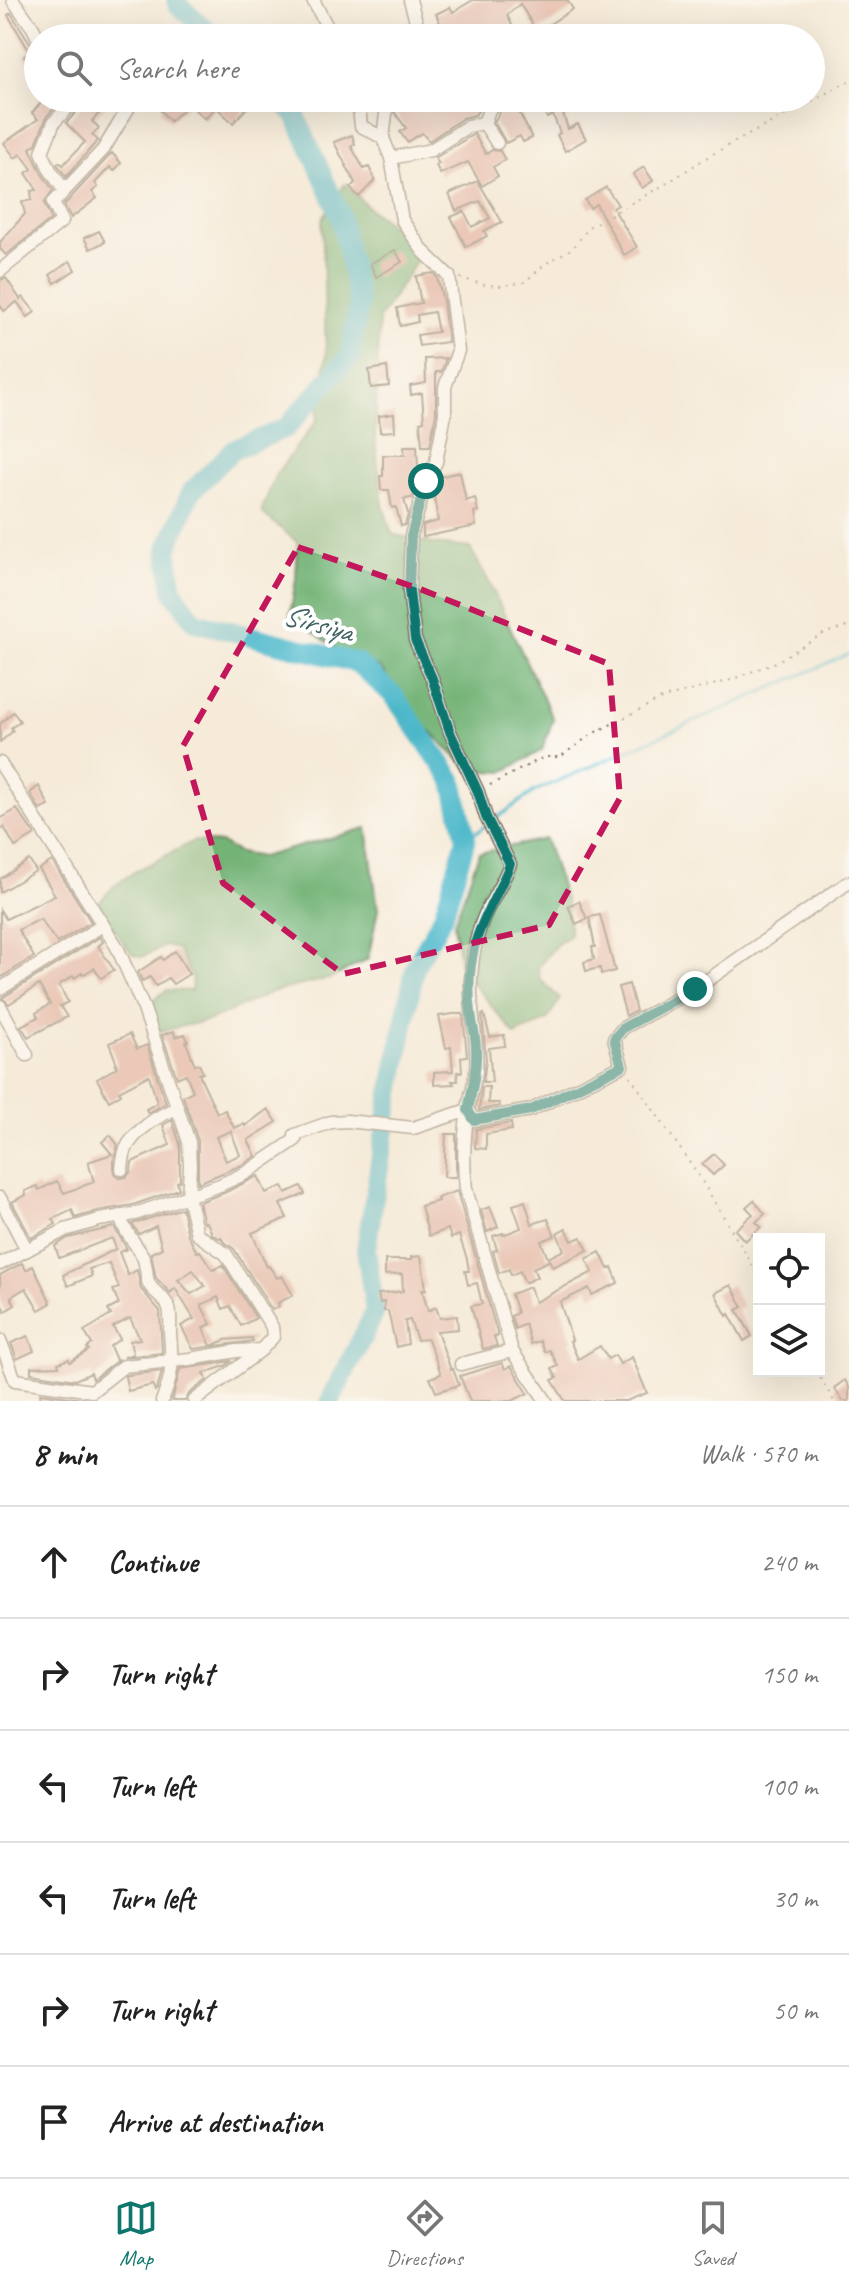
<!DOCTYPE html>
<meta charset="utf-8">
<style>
body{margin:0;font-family:Caveat,sans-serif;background:#f6f6f6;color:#222}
.controls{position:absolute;right:24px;bottom:24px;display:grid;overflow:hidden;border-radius:0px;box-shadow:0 8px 32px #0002}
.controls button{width:72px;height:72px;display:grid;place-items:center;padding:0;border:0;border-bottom:2px solid #e0e0e0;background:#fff;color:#222;font:40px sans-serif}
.stop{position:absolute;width:24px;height:24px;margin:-18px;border:6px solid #0f766e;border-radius:50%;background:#fff}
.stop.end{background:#0f766e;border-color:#fff;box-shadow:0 2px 8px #0008}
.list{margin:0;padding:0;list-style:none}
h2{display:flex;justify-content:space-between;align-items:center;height:104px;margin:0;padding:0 32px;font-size:34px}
h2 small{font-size:26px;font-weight:400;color:#767676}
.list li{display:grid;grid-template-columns:52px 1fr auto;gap:24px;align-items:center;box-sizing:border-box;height:112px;padding:0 32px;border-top:2px solid #e0e0e0}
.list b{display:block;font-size:30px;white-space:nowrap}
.list em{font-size:26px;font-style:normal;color:#767676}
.icon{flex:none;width:44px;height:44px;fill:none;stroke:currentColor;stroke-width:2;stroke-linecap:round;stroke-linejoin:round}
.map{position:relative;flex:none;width:849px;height:1401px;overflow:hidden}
.search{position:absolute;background:#fff;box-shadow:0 8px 32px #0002;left:24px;right:24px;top:24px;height:88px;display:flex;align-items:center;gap:20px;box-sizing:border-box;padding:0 28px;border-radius:44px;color:#767676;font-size:30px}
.sheet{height:776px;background:#fff}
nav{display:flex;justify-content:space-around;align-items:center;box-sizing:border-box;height:112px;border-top:2px solid #e0e0e0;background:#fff;font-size:22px;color:#767676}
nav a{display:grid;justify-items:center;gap:4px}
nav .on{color:#0f766e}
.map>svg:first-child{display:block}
.forest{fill:#73b376;stroke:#576e4a;stroke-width:2}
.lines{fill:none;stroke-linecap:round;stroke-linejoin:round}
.stream{stroke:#4cb7c9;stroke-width:3}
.river{stroke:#4cb7c9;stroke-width:20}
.building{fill:#dd9e8f;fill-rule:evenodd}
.minor-casing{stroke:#7c6e5f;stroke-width:15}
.path{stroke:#7c6e5f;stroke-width:2;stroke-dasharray:2 6;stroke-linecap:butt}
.minor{stroke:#fff;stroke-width:12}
.route{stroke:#0f766e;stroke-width:10}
.marked{fill:none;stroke:#c2185b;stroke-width:6;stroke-dasharray:16 10;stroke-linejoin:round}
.labels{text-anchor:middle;stroke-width:8;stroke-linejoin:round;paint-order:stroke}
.water-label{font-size:30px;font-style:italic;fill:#426262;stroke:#fff}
</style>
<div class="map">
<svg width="849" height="1401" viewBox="0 0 849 1401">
<rect width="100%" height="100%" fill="#fff"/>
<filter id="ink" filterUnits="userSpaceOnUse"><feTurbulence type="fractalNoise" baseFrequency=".0125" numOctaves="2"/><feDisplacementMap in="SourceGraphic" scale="16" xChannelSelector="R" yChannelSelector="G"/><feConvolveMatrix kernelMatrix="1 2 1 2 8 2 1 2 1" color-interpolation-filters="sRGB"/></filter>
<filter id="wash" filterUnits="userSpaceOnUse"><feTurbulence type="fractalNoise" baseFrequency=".006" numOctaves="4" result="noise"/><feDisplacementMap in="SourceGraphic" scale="32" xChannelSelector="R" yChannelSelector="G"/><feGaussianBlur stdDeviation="1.8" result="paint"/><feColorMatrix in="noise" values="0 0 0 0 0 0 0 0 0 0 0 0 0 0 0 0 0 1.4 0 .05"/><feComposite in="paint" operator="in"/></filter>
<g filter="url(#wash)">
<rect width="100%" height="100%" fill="#f6ebd9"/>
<!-- forest -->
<g class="forest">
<path d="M345,184L370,209L416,243V262L379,319L375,439L383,504L392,534L434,544L470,548L489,582L553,719L542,750L503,772L469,770L419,720L380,668L340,651L290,615L296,579L297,542L261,512L276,474L317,420L326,358L322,219Z"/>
<path d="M367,828L378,909L368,959L332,978L272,992L211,1020L155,1032L146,1005L167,990L191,991L192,978L177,949L165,946L142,957L132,954L96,905L115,885L134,872L194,841L221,843L239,853L261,857Z"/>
<path d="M545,839L566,902L570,935L556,945L538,967L540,979L560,999L547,1020L515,1035L460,967L454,923L479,853Z"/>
</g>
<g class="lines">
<!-- stream -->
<g class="stream">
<path d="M491,822L535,791L849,654"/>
<path d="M466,839L485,826"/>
</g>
<!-- river -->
<g class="river">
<path d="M176,0L177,4L216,38"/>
<path d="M278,98L296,116L340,215L359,303L350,356L286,428L233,450L191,492L167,550L173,591L195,622L357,663L394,696L453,781L466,839L443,916L415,967L390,1099L366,1249L375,1312L330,1401"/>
</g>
</g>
<g id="blocks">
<!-- building -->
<g class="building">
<path d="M473,0H567L573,9L537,32L520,4L507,15L514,29L497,38H427V32L440,23L436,14L450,7L453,12Z"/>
<path d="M11,13L30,43L38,47V73L24,56L30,52L11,20L8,15Z"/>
<path d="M45,98L53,106L60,98L63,99L47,116L36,144L30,148L42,174L53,190L44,203L51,219L6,255L0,249V242L25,214L22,202L32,200L31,191L37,190L26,173L32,169L21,154L15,158L4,143L38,119L32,113Z"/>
<path d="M82,98H95L105,107L92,121L99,128L92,135L98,140L66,177L57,164L59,162L63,165L85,142L66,123L81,107Z"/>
<path d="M174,98H256L233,123L216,107L205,119L189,104L170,121L160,110Z"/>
<path d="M397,98H487L475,115L463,118L429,141L422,133L407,142L400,132L406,128L395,113Z"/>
<path d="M508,98H512L532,138L523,142L520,136L506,143L494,122Z"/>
<path d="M538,98H558L568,129L578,124L586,139L565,151L557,135L560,133L553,115L547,118Z"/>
<path d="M474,134L486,154L492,150L500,151L505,160L493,167L498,176L482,186L468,162L440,174L436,165L439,164L435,158Z"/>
<path d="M352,135L355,144L351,146L364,169L369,167L375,180L359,197L350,188L355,183L334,142Z"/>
<path d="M112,153L121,163L114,171L110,167L95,183L98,187L92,192L97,198L71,218L64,205Z"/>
<path d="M644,167L653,181L642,188L633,174Z"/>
<path d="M478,181L502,222L484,231L487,236L466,247L451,217L464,211L472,227L490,218L480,201L456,211L449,194Z"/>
<path d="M606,187L618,205L613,208L637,247L624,255L596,204L590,208L585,200Z"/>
<path d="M99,231L105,242L90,249L84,238Z"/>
<path d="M395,250L402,262L376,277L370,264Z"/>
<path d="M70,261L75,270L55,283L50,275Z"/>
<path d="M433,273L437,277L443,301L448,342L419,346L417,335L438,332L434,312L417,315L418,322L400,326L397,308L421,303L416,276Z"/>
<path d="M6,278L20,299L23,297L35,312L28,317L17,302L4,311L0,305V280Z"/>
<path d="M446,358L441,372H436V413L430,446H422L420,422L424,421L422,393L411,395L410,386L426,383L425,359Z"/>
<path d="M387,367L389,386L371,388L369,370Z"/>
<path d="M394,414L395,431L380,432L379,416Z"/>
<path d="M404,446H417L418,466H423V468L412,498L404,499L408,514L405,525L401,526L396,507L392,508L389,490H381L380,476H383V455H405Z"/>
<path d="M460,472L466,501L475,498L478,511L474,512L476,526L423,537V525L438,521L434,496H431L438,477Z"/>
<path d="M13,712L20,721L11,728L13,731L0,742V724Z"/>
<path d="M39,786L49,806L40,810L30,793Z"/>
<path d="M17,809L35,835L15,847L4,827L0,830V819Z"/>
<path d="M29,860L36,871L0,892V879Z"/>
<path d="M52,861L91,922L57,943L40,919L18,930L34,957L0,978V910L6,919L55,895L39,869Z"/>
<path d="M579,901L587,919L576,924L568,906Z"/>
<path d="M600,915L615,971L601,974L600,968L586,971L584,962L594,959L592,947H595L589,917Z"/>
<path d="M100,937L103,942L98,946L114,970L101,978L94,968L84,974L82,973L74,978L73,976L59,985L68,1002L60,1006L67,1017L28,1037L21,1026L38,1017L36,1013L50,1004L39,985L9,1004L2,998Z"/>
<path d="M175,951L189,974L173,984L168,978L156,986L150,977L142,981L138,972L161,957L163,960Z"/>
<path d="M629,984L636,1011L626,1016L618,987Z"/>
<path d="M453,1014H463L467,1056L461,1057L462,1072H457L458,1081H452L454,1084L434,1085V1072L453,1071L451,1047L446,1048L439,1016Z"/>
<path d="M484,1014L490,1037L504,1035L505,1046L489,1048L492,1082H483L486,1060L482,1015Z"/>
<path d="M174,1031L175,1037L185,1034L188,1041L186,1042L195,1065L199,1064L203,1073L199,1074L217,1113L225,1110L234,1128L244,1124L245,1126L268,1109L277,1122L248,1140L256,1156L242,1165L198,1183V1141L183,1096L193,1091L186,1074L177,1078L162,1035ZM231,1131L240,1155L226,1161L216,1137Z"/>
<path d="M130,1034L137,1049L147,1045L166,1103L148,1113L146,1109L157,1103L149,1075L119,1091L121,1094L109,1101L97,1079L117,1067L115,1065L117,1064L109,1043Z"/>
<path d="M482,1087H489L488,1103H499L500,1106L479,1110Z"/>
<path d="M172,1120L180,1144V1181L177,1182L179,1189L133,1205L98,1211L75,1218L72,1210L53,1219L56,1224L31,1238L12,1202L26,1195L25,1191L37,1186L39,1190L57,1181L64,1193L94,1182L88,1162L112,1154L102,1142L110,1135L118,1145L114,1158V1173L120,1178L126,1177L131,1171L132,1162L170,1145L163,1125Z"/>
<path d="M511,1123L512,1130L486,1134V1149L475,1148L476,1129Z"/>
<path d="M446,1134H456V1177H444Z"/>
<path d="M714,1154L724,1165L713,1175L702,1164Z"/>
<path d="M258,1176L266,1193L283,1186L286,1193L301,1186L305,1194L280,1204L287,1218L252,1233L267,1267L269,1266L277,1278L282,1276L293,1295L278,1303L279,1306L272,1310L234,1249L223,1241L221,1237L219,1238L212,1234L207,1222L204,1223L199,1202L224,1193Z"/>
<path d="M457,1191L498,1336L494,1337L497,1346L483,1349L471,1306L482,1304L477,1283L468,1285L465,1271H469L467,1259L459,1235L451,1238L448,1229L429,1236L421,1206L438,1201L437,1198Z"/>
<path d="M754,1200L765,1214L756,1222L761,1227L745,1241L735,1230L753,1214L746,1207Z"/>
<path d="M525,1201L532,1224L548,1219L555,1236L541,1241L549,1261L533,1268L537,1277L525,1283L520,1271L511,1275L509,1269L499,1273L493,1251L497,1250L493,1236L503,1233V1235L521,1228L513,1205Z"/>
<path d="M490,1207L498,1227L487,1232L481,1210Z"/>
<path d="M182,1208L188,1236L197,1252L200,1251L213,1270L223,1265L256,1318L241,1326L230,1306L223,1309L218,1297L201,1305L211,1324L203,1328L211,1346L225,1340L252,1338L253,1341L193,1349L181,1326L194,1319L175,1288L170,1293L156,1278L151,1253L162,1248L156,1226L139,1234L132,1224ZM193,1270L205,1286L191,1294L178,1280Z"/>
<path d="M114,1227L127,1249L119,1252L128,1275L137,1270L141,1289L160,1311L162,1353L124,1357L133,1354L130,1341L140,1339L130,1318L113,1327L120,1339L110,1346L116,1360L119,1359L93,1379L91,1373L75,1380L31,1373V1367L59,1366L58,1363L69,1359L70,1362L89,1350L87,1348L92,1344L84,1331L111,1315L108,1310L119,1304L113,1290L119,1288L109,1263L89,1269L92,1276L68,1286L63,1275L116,1249L112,1238L59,1258L55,1246L68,1238Z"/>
<path d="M566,1228L572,1241L581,1237L588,1250L553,1267L548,1258L564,1250L557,1233Z"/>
<path d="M600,1252L608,1269L612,1267L618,1283L592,1295L589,1288L560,1302L572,1340L570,1341L578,1359L600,1346L608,1359L615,1355L620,1364L632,1357L647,1393L626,1401H565L552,1380L557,1378L552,1369L558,1366L550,1350L545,1352L540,1341L531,1344L525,1324L515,1329L511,1316L517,1313L511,1294L530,1287L535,1302L593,1272L586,1259Z"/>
<path d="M421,1256L426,1289H422L428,1311L436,1307L440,1318L457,1316L458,1329L437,1331L451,1370L453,1369L459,1385L436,1392L430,1378L441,1374L428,1339L417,1340L410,1320L405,1321L408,1344L396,1347L388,1311H384V1302L380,1303L378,1294L403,1291L402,1274L385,1275V1260H411V1257Z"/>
<path d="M22,1263L26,1270L33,1266L51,1303L39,1310L26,1288L11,1297L15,1305L5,1311L0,1302V1275Z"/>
<path d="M731,1285L743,1307L737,1310L752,1336L744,1341L729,1314L727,1316L715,1293Z"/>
<path d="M28,1336L34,1351L17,1359L11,1343Z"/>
<path d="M232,1361L225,1366L204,1373L207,1380L189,1394L185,1401H172L180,1369Z"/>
<path d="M502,1363L505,1369L511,1366L528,1393L512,1401H470L460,1376Z"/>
<path d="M162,1371L157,1390L155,1391L153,1385L128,1391L125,1376L128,1375Z"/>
<path d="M845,1380L849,1387V1401H843L834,1388Z"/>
<path d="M40,1393L81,1399L82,1401H41Z"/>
</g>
</g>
</g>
<g filter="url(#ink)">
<use href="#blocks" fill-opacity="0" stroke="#7c6e5f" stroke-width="2"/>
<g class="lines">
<defs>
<g id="minor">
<path d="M13,0L33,28L38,38"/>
<path d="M313,0L333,38"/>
<path d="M410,0L418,28V38"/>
<path d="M358,98L361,126L383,138"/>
<path d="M388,98L383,138L391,158L402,220L423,251L449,276L458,351L445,387V414L436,462L426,481L411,536L409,591L415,640L432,678L450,732L478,792L486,817L510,864C504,880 496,893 488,908C477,930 472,956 471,980C469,1011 479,1041 476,1072C474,1085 470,1097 468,1109C464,1135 463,1163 466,1189L512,1351L546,1401"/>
<path d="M484,123L489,110L499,98"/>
<path d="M391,158L431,150L468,126L484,123L497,143"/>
<path d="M64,190L50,170L42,152L54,122L74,101L72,98"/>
<path d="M0,271L62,221L53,203L103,150L132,102L141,98"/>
<path d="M0,763L117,947L144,1009L189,1142L190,1167L188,1196L197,1234L226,1254L272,1327L273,1337L261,1350L194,1401"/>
<path d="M0,989L103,925"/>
<path d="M0,1006L27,1055"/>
<path d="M122,1169C123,1163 123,1155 126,1149C134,1131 160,1114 178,1108"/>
<path d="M0,1198L27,1250"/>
<path d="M120,1216C124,1232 134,1241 142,1255C148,1266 145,1276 149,1284C154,1293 165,1297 169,1308C171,1316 170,1325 170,1333C172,1362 174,1373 162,1401"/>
<path d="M0,1264L65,1230L99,1220L135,1214L220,1185L246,1173L295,1140V1135L331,1122L347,1121L413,1128L468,1110L474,1120L531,1110L622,1066L614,1039L623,1028L695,989L849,882"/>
<path d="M0,1340L15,1380L92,1391L124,1366L190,1359L237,1351L261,1350"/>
<path d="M461,1364L512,1351"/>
</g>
</defs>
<!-- minor casing -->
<use href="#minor" class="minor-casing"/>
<!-- path -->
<g class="path">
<path d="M460,278L486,285L502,286L525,282L545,264L573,248L590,226L664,185L709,156L849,81"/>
<path d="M490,785L544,757H560L592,734L663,698L728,681L776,662L825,633L849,626"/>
<path d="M630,1076L699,1176L759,1276"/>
<path d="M816,1371L834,1401"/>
</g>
<!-- minor -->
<use href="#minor" class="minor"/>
</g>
</g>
<g class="lines" filter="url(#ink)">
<!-- route -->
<path class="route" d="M426,481L411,536L409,591L415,640L432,678L450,732L478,792L486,817L510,864C500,891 483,915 475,944C470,964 468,990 471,1012C472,1024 476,1036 476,1049C477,1070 472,1090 468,1110L474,1120L531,1110L622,1066L614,1039L623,1028L695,989"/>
</g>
<!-- marked area -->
<path d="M0 0H849V1401H0ZM298,547L420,589L609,664L620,798L549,925L343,974L223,883L183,746Z" fill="#f6ebd9" fill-opacity=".55" fill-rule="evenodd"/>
<path class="marked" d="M298,547L420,589L609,664L620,798L549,925L343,974L223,883L183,746Z"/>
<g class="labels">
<!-- water labels -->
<g class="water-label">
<text transform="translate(318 623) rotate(15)" y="10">Sirsiya</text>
</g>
</g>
</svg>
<div class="controls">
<button><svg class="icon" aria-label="locate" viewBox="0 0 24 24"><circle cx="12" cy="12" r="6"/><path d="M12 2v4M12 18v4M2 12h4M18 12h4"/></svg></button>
<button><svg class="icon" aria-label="layers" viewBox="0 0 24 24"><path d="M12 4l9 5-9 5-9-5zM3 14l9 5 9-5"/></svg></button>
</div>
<div class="stop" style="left:426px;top:481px"></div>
<div class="stop end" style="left:695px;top:989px"></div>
<div class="search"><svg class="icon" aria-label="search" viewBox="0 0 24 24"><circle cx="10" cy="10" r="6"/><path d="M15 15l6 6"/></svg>Search here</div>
</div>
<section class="sheet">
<h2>8 min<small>Walk · 570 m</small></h2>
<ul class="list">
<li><svg class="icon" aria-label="ahead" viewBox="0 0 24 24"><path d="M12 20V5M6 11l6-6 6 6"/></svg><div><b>Continue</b></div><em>240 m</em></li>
<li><svg class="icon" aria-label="right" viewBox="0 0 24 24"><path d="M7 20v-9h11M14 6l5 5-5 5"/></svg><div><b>Turn right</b></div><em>150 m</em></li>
<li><svg class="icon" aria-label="left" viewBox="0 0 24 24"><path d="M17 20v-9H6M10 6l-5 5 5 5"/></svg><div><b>Turn left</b></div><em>100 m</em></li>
<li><svg class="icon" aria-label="left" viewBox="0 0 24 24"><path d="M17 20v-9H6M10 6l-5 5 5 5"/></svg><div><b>Turn left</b></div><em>30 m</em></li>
<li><svg class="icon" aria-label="right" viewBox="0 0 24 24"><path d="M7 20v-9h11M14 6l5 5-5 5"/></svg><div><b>Turn right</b></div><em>50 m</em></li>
<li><svg class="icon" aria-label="arrive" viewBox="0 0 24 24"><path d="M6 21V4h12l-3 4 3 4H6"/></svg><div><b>Arrive at destination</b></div></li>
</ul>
</section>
<nav>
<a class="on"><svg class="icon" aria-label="map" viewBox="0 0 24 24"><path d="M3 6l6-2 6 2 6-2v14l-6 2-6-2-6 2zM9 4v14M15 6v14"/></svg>Map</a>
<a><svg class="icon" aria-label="directions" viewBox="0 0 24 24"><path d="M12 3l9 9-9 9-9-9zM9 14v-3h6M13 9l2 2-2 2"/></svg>Directions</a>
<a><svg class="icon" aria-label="saved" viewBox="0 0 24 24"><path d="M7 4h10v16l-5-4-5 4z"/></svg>Saved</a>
</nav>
